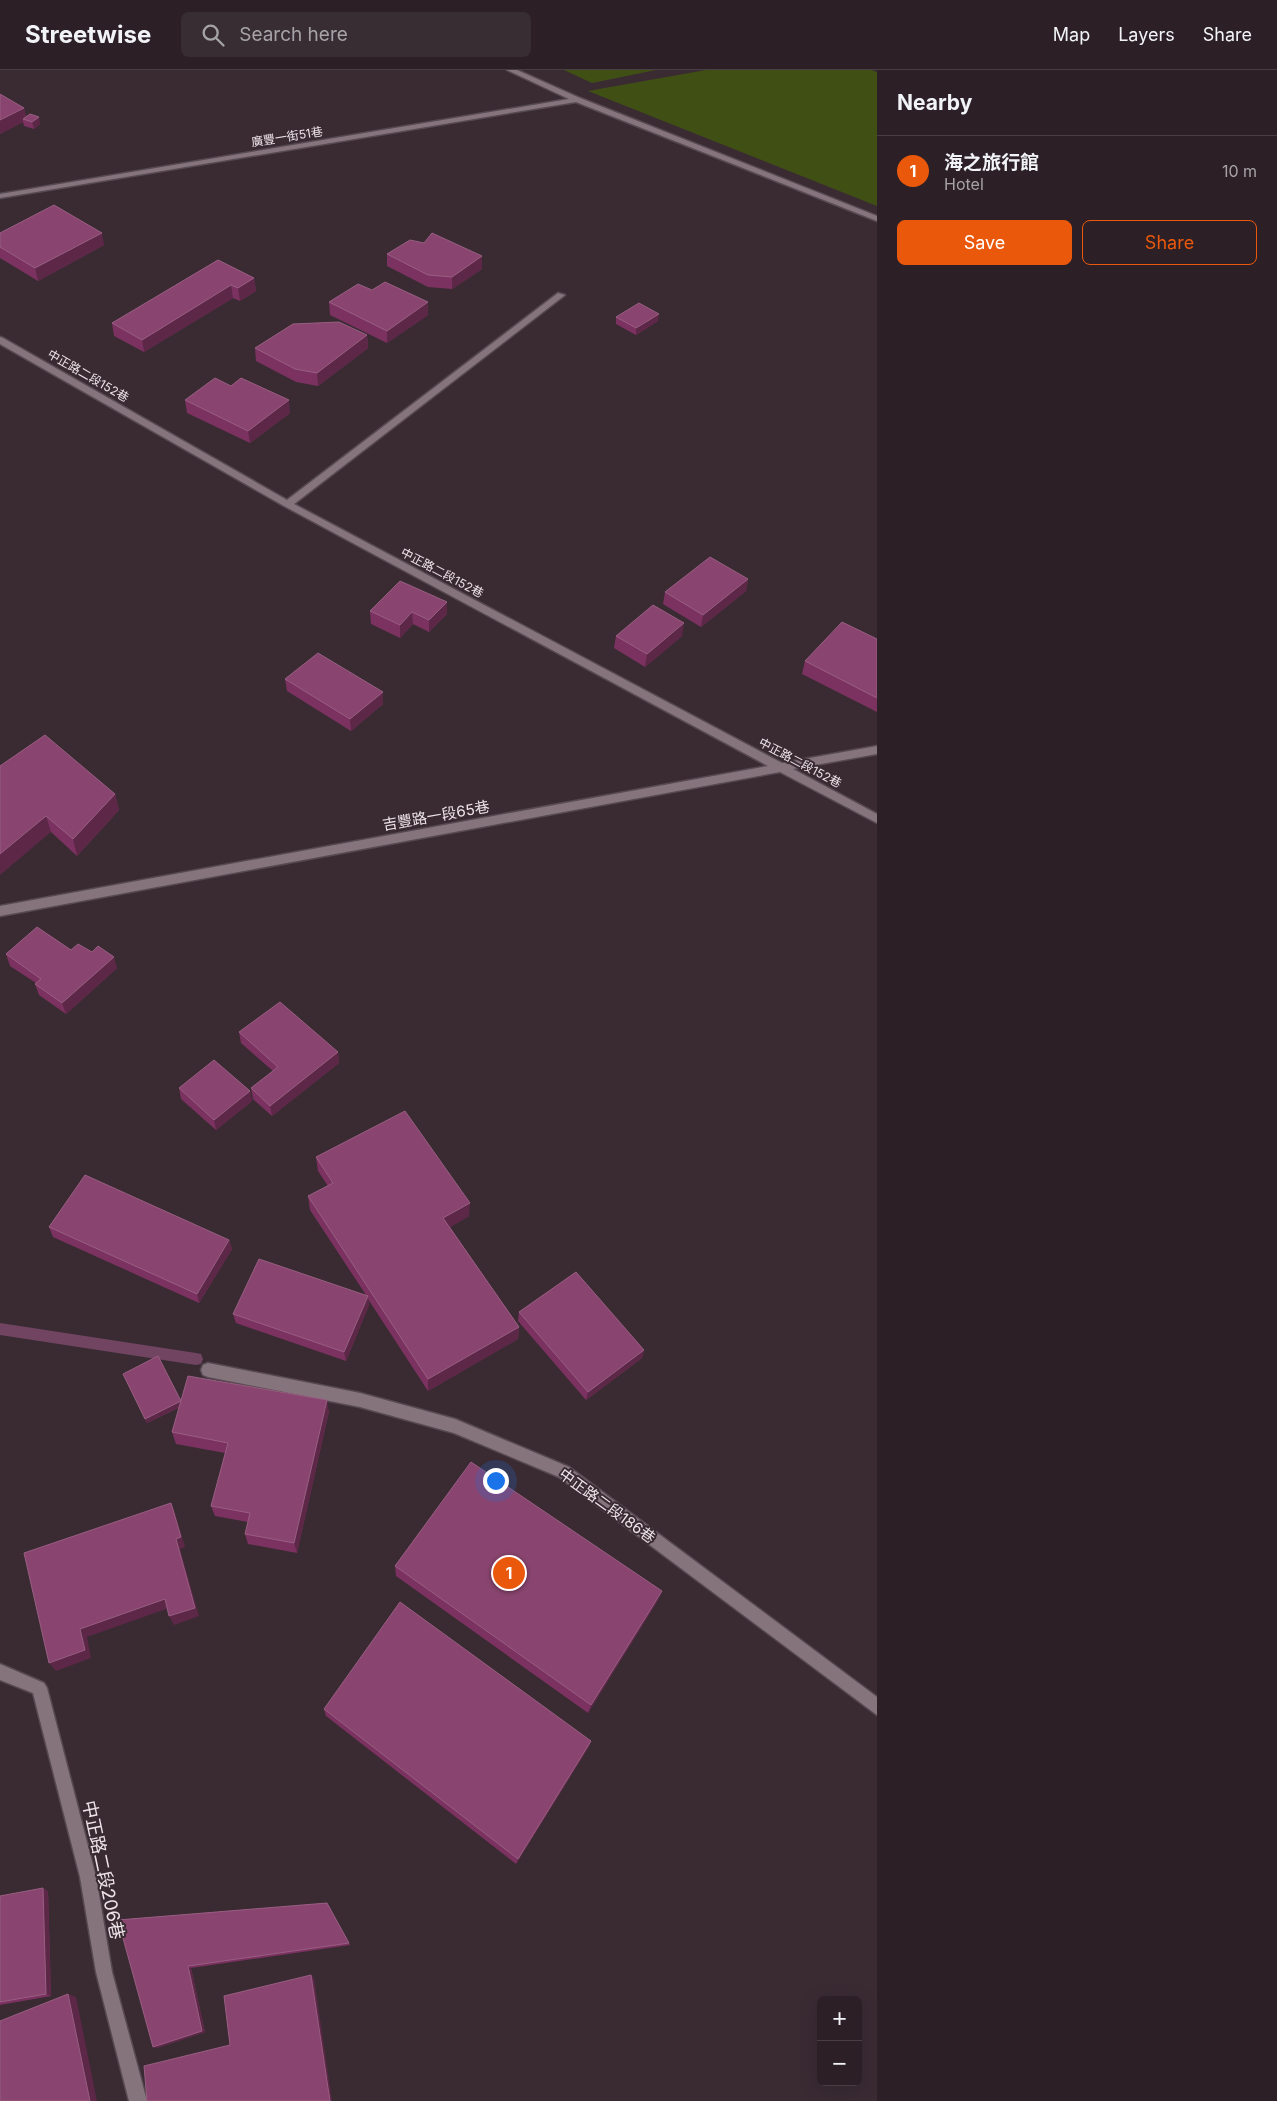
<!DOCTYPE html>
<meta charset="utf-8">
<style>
body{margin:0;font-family:Inter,"Noto Sans TC",sans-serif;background:#382d32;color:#f1f3f6}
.controls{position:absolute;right:15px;bottom:15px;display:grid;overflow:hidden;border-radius:8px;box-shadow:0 5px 20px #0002}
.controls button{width:45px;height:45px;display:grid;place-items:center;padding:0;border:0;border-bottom:1px solid #483e43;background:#2c2026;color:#f1f3f6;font:25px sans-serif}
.you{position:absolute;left:495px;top:1410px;width:18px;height:18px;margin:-12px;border:4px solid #fff;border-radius:50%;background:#1a73e8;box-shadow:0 0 0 8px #1a73e833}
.badge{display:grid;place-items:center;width:32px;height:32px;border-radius:50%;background:#ea580c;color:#fff;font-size:16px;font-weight:700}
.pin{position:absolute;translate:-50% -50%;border:2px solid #fff;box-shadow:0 1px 5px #0006}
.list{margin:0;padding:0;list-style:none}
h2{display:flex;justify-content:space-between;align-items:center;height:65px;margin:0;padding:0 20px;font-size:21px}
h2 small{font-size:16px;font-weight:400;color:#a6a3a7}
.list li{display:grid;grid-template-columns:32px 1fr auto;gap:15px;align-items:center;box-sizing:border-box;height:70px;padding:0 20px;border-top:1px solid #483e43}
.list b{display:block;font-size:19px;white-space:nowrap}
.list p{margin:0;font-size:16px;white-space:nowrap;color:#a6a3a7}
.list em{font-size:16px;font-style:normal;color:#a6a3a7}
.actions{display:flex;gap:10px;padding:15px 20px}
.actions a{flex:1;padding:11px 0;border:1px solid #ea580c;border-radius:8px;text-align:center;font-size:18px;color:#ea580c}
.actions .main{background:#ea580c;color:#fff}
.icon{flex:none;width:28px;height:28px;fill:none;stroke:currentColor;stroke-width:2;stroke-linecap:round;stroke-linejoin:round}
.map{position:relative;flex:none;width:877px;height:2031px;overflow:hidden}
header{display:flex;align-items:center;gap:30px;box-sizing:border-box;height:70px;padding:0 25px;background:#2c2026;border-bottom:1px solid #483e43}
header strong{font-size:24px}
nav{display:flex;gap:28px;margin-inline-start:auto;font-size:18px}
.search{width:350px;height:45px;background:#382d32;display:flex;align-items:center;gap:12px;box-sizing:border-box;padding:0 18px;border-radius:8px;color:#a6a3a7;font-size:19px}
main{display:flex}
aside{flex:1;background:#2c2026}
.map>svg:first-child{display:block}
.green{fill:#405015}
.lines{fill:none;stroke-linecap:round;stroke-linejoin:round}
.stream{fill:#714562;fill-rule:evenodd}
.minor-casing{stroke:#564950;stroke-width:3}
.minor{fill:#86747d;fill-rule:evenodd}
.wall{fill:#7c3260}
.shaded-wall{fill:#5d2748}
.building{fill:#89456f;stroke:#985e82}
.labels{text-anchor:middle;stroke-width:4;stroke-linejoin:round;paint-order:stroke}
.far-street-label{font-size:12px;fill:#ede3e8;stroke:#3a2b33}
.street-label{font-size:15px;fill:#ede3e8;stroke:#3a2b33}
.near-street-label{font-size:18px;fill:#ede3e8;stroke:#3a2b33}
</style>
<header>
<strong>Streetwise</strong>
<div class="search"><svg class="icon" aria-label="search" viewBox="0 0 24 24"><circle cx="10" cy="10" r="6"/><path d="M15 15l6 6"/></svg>Search here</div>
<nav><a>Map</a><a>Layers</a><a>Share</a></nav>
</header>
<main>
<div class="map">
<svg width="877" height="2031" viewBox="0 0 877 2031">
<rect width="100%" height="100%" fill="#3a2b33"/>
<!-- green -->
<g class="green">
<path d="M564,0H656L592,13Z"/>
<path d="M706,0H871L877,2V136L588,21Z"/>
</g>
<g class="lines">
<!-- stream -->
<path class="stream" d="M0,1253L196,1283L201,1284L203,1289L201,1294L196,1295L0,1265Z"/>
<defs>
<g id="minor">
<path d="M507,0H517L580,28L877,146V151L576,32L0,128V124L569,29Z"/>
<path d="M558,223L565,225L294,434L782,693L877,676V684L793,699L877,744V753L780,702L0,846V836L768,696L284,436L0,274V267L3,268L287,430Z"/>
<path d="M208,1293L360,1323L455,1349L569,1397L877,1627V1645L559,1407L454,1363L360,1337L208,1307L203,1305L201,1300L203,1295Z"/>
<path d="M0,1594L44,1613L47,1618L96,1807L112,1902L147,2031H129L96,1902L80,1807L33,1623L0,1610Z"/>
</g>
</defs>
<!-- minor casing -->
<use href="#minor" class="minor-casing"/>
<!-- minor -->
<use href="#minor" class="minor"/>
</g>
<!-- wall -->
<g class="wall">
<path d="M0,24L24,38L26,47L40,54L34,59L24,56L23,52L0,64Z"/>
<path d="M0,163L104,175L38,211L0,188Z"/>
<path d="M387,184L482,186V199L452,219L428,217L387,196Z"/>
<path d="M218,190L254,208L256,221L240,231L233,228L144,282L114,266L112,253Z"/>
<path d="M372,220L428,245L387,273L330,245L329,232Z"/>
<path d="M616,247L658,251L636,265L616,254Z"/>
<path d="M367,265L368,278L318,316L296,312L256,291L255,278Z"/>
<path d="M185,330L290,343L250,373L187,343Z"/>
<path d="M748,509L746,521L701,557L663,534L665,522Z"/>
<path d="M400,511L447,544L429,562L413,554L400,568L371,554L370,541Z"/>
<path d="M616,566H682L645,597L614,578Z"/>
<path d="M877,569V642L802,604L805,591Z"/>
<path d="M285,609L383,622V634L351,661L287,621Z"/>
<path d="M0,696L115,724L119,740L77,786L51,762Z"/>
<path d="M71,880L117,898L66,944L39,925L35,914L36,913L10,896L6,884Z"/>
<path d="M239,962L338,982L339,993L272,1046L253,1029L251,1018L273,1001L241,973Z"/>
<path d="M179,1018L250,1021L252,1031L216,1060L181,1029Z"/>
<path d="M316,1087L469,1146L450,1157L519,1257L518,1269L428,1321L368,1229L369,1235L346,1291L236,1253L233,1244L366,1225L310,1140L308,1126L328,1116L318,1101Z"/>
<path d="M49,1157L229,1170L232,1179L199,1233L53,1167Z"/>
<path d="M519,1242L644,1280L642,1288L586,1330L518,1251Z"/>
<path d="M125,1308L181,1331L329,1341L297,1483L248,1474L245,1464L248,1452L215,1446L211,1436L225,1383L176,1374L172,1362L180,1337L147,1353Z"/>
<path d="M395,1496L658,1530L588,1643L396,1506Z"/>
<path d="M324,1639L591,1671L588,1678L516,1794L326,1646Z"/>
<path d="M48,1821L51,1926L0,1935V1826Z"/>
<path d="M327,1833L350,1875L191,1898L205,1962L157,1978L118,1850Z"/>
</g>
<!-- shaded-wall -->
<g class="shaded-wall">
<path d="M24,38L27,50L23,49V52L0,64V50Z"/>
<path d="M39,47L40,54L34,59L32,52Z"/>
<path d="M102,163L104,175L38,211L35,198Z"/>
<path d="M482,186V199L452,219V207Z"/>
<path d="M254,208L256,221L240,231L238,218Z"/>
<path d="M231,215L233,228L144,282L142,270Z"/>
<path d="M428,232V245L387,273V261Z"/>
<path d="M659,244L658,251L636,265V258Z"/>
<path d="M367,265L368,278L318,316L317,303Z"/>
<path d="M289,330L290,343L250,373L248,361Z"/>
<path d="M748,509L746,521L701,557L703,545Z"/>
<path d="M447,532V544L429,562V550Z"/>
<path d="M412,542L413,554L400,568V555Z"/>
<path d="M684,553L682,566L645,597L647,584Z"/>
<path d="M383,622V634L351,661L350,649Z"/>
<path d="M115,724L119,740L77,786L73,769Z"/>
<path d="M46,746L51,762L0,805V784Z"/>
<path d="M114,887L117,898L66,944L62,933Z"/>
<path d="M338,982L339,993L272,1046L270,1036Z"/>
<path d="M250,1021L252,1031L216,1060L214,1050Z"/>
<path d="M470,1133L469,1146L443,1161V1148Z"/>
<path d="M229,1170L232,1179L199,1233L197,1224Z"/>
<path d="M368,1226L369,1235L346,1291L344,1282Z"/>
<path d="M519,1257L518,1269L428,1321V1309Z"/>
<path d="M644,1280L642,1288L586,1330L588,1322Z"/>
<path d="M327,1330L329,1341L297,1483L294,1473Z"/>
<path d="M181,1331L183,1335L147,1353L145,1349Z"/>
<path d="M171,1433L175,1443L185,1477L180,1479L199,1546L174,1555L169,1546L176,1469Z"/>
<path d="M662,1521L658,1530L588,1643L591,1635Z"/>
<path d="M165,1529L169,1538L87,1567L91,1588L56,1601L49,1593L80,1559Z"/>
<path d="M591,1671L588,1678L516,1794L518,1789Z"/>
<path d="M43,1818L48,1821L51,1926L46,1924Z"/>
<path d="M188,1896L191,1898L205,1962L157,1978L153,1977Z"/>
<path d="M311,1905L314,1908L332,2031H330Z"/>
<path d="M68,1924L76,1927L97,2031H90Z"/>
</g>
<!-- building -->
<g class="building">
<path d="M0,24L24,38L0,50Z"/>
<path d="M30,44L39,47L32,52L23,49Z"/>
<path d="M54,135L102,163L35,198L0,177V163Z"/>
<path d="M432,163L482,186L452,207L428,205L387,184L410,170L424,173Z"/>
<path d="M218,190L254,208L238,218L231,215L142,270L112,253Z"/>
<path d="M385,212L428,232L387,261L329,232L358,214L372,220Z"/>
<path d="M639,233L659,244L636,258L616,247Z"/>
<path d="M339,252L367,265L317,303L295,299L255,278L293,254Z"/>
<path d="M215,308L231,316L241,308L289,330L248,361L185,330Z"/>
<path d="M710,487L748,509L703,545L665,522Z"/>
<path d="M400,511L447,532L429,550L412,542L400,555L370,541Z"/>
<path d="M653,535L684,553L647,584L616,566Z"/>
<path d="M842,552L877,569V628L805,591Z"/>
<path d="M318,583L383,622L350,649L285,609Z"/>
<path d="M45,665L115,724L73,769L46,746L0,784V696Z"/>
<path d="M37,857L71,880L78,874L92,882L98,876L114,887L62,933L35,914L41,909L6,884Z"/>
<path d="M280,932L338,982L270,1036L251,1018L278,997L239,962Z"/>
<path d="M214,990L250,1021L214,1050L179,1018Z"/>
<path d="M405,1041L470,1133L443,1148L519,1257L428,1309L308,1126L333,1113L316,1087Z"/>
<path d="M85,1105L229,1170L197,1224L49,1157Z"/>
<path d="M259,1189L368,1226L344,1282L233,1244Z"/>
<path d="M576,1202L644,1280L588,1322L519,1242Z"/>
<path d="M158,1286L181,1331L145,1349L123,1304Z"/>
<path d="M188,1306L327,1330L294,1473L245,1464L250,1443L211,1436L228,1373L172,1362Z"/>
<path d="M471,1392L662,1521L591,1635L395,1496Z"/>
<path d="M171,1433L181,1467L176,1469L195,1538L169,1546L165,1529L80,1559L85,1580L49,1593L24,1483Z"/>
<path d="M400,1532L591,1671L518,1789L324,1639Z"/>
<path d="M43,1818L46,1924L0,1932V1826Z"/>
<path d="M327,1833L349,1873L188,1896L202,1961L153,1977L118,1850Z"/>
<path d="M311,1905L330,2031H147L144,1996L230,1975L224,1926Z"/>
<path d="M68,1924L90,2031H0V1951Z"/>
</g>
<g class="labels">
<!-- far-street labels -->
<g class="far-street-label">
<text transform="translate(287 67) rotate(-9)" y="4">廣豐一街51巷</text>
<text transform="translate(88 306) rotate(30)" y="4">中正路二段152巷</text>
<text transform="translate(442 503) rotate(28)" y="4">中正路二段152巷</text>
<text transform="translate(800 693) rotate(28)" y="4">中正路二段152巷</text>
</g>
<!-- street labels -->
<g class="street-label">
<text transform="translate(436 746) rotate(-10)" y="5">吉豐路一段65巷</text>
<text transform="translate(607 1436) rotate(36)" y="5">中正路二段186巷</text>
</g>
<!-- near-street labels -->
<g class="near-street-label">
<text transform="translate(103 1800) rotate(78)" y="6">中正路二段206巷</text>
</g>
</g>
</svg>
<div class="controls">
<button>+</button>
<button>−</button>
</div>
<div class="you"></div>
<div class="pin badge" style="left:509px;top:1503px">1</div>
</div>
<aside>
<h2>Nearby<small></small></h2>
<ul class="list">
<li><span class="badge">1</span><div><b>海之旅行館</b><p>Hotel</p></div><em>10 m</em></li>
</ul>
<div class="actions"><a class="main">Save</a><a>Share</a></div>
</aside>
</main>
